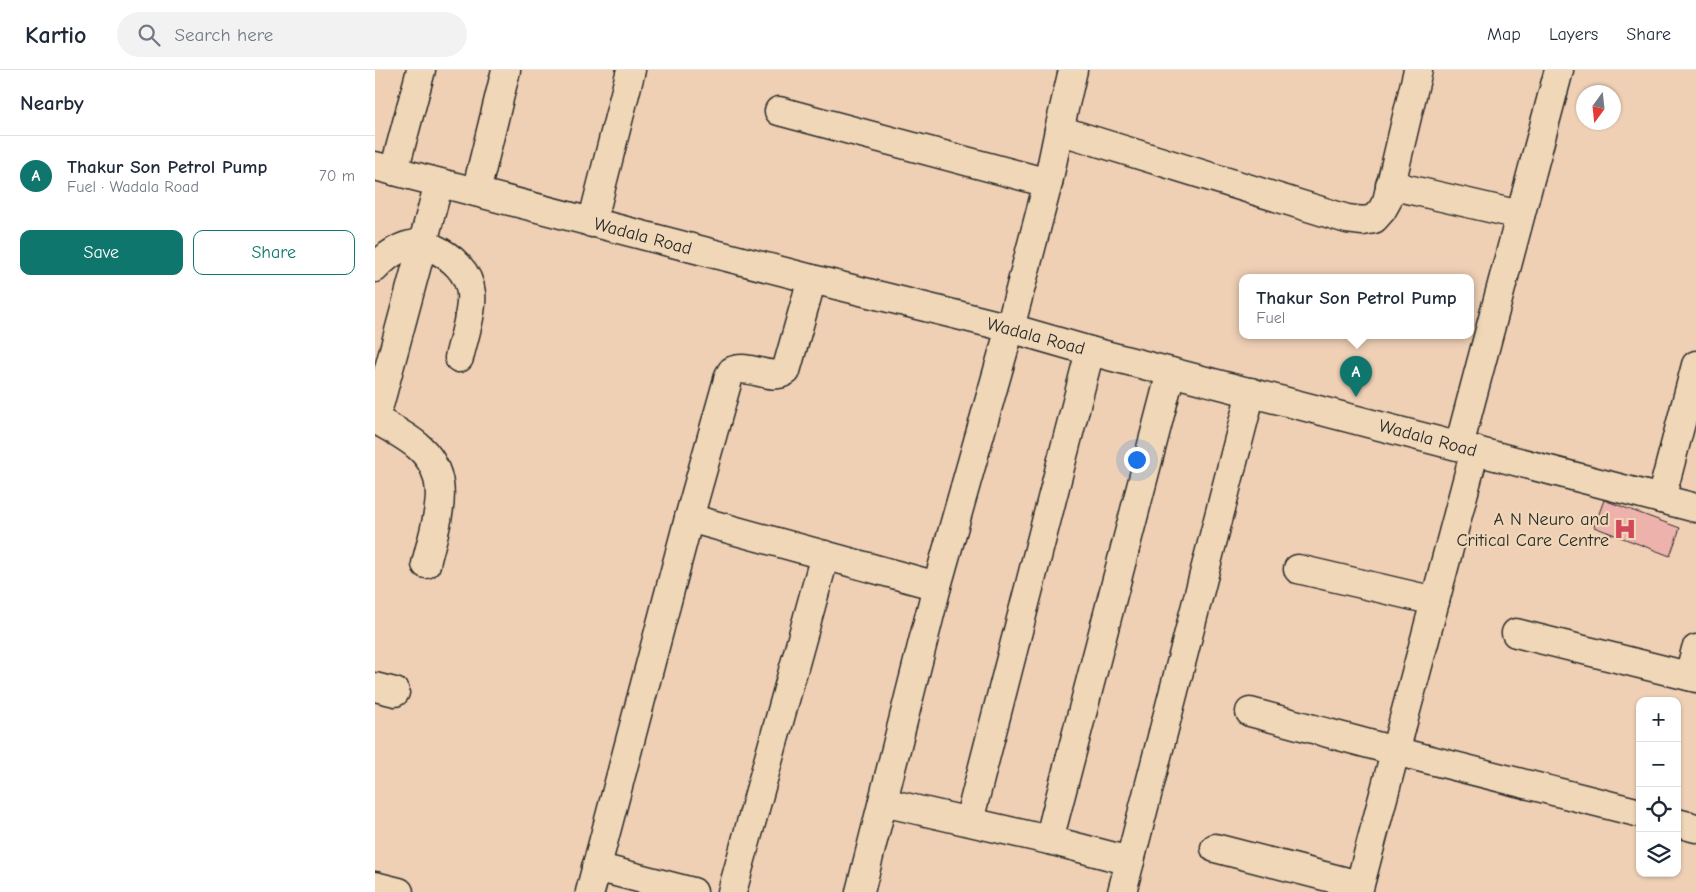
<!DOCTYPE html>
<meta charset="utf-8">
<style>
body{margin:0;font-family:"Comic Neue",sans-serif;background:#f2f2f3;color:#1f2937}
.controls{position:absolute;right:15px;bottom:15px;display:grid;overflow:hidden;border-radius:10px;box-shadow:0 1px 4px #0004}
.controls button{width:45px;height:45px;display:grid;place-items:center;padding:0;border:0;border-bottom:1px solid #e0e1e3;background:#fff;color:#1f2937;font:25px sans-serif}
.compass{position:absolute;left:1201px;top:15px;width:45px;height:45px;border-radius:50%;background:#fff;box-shadow:0 1px 4px #0004;rotate:195deg}
.you{position:absolute;left:761px;top:389px;width:18px;height:18px;margin:-12px;border:4px solid #fff;border-radius:50%;background:#1a73e8;box-shadow:0 0 0 8px #1a73e833}
.badge{display:grid;place-items:center;width:32px;height:32px;border-radius:50%;background:#0f766e;color:#fff;font-size:16px;font-weight:700}
.pin{position:absolute;translate:-50% -41px;filter:drop-shadow(0 1px 2px #0008)}
.pin::after{content:'';position:absolute;top:26px;width:18px;height:15px;background:inherit;clip-path:polygon(0 0,100% 0,50% 100%)}
.popup{position:absolute;left:864px;top:204px;width:235px;height:65px;box-sizing:border-box;display:grid;place-content:center;border-radius:10px;background:#fff;filter:drop-shadow(0 1px 4px #0005);font-size:16px;white-space:nowrap;color:#747a83}
.popup b{font-size:19px;color:#1f2937}
.popup::after{content:'';position:absolute;left:50%;top:100%;margin-left:-10px;border:10px solid transparent;border-top-color:#fff}
.list{margin:0;padding:0;list-style:none}
h2{display:flex;justify-content:space-between;align-items:center;height:65px;margin:0;padding:0 20px;font-size:21px}
h2 small{font-size:16px;font-weight:400;color:#747a83}
.list li{display:grid;grid-template-columns:32px 1fr auto;gap:15px;align-items:center;box-sizing:border-box;height:80px;padding:0 20px;border-top:1px solid #e0e1e3}
.list b{display:block;font-size:19px;white-space:nowrap}
.list p{margin:0;font-size:16px;white-space:nowrap;color:#747a83}
.list em{font-size:16px;font-style:normal;color:#747a83}
.actions{display:flex;gap:10px;padding:15px 20px}
.actions a{flex:1;padding:11px 0;border:1px solid #0f766e;border-radius:10px;text-align:center;font-size:18px;color:#0f766e}
.actions .main{background:#0f766e;color:#fff}
.icon{flex:none;width:28px;height:28px;fill:none;stroke:currentColor;stroke-width:2;stroke-linecap:round;stroke-linejoin:round}
.map{position:relative;flex:none;width:1321px;height:822px;overflow:hidden}
header{display:flex;align-items:center;gap:30px;box-sizing:border-box;height:70px;padding:0 25px;background:#fff;border-bottom:1px solid #e0e1e3}
header strong{font-size:24px}
nav{display:flex;gap:28px;margin-inline-start:auto;font-size:18px}
.search{width:350px;height:45px;background:#f2f2f3;display:flex;align-items:center;gap:12px;box-sizing:border-box;padding:0 18px;border-radius:28px;color:#747a83;font-size:19px}
main{display:flex}
aside{flex:1;background:#fff}
.map>svg:first-child{display:block}
.building{fill:#edb2ac;stroke:#2b2b2b}
.lines{fill:none;stroke-linecap:round;stroke-linejoin:round}
.minor-casing{stroke:#2b2b2b;stroke-width:31}
.minor{stroke:#f0d7b7;stroke-width:28}
.labels{text-anchor:middle;stroke-width:4.5;stroke-linejoin:round;paint-order:stroke}
.street-label{font-size:18px;fill:#2b2b2b;stroke:#f0d7b7}
.poi-label{font-size:18px;fill:#2b2b2b;stroke:#f0d7b7;text-anchor:end}
</style>
<header>
<strong>Kartio</strong>
<div class="search"><svg class="icon" aria-label="search" viewBox="0 0 24 24"><circle cx="10" cy="10" r="6"/><path d="M15 15l6 6"/></svg>Search here</div>
<nav><a>Map</a><a>Layers</a><a>Share</a></nav>
</header>
<main>
<aside>
<h2>Nearby<small></small></h2>
<ul class="list">
<li><span class="badge">A</span><div><b>Thakur Son Petrol Pump</b><p>Fuel · Wadala Road</p></div><em>70 m</em></li>
</ul>
<div class="actions"><a class="main">Save</a><a>Share</a></div>
</aside>
<div class="map">
<svg width="1321" height="822" viewBox="0 0 1321 822">
<rect width="100%" height="100%" fill="#efd0b5"/>
<filter id="ink" filterUnits="userSpaceOnUse"><feTurbulence type="fractalNoise" baseFrequency=".02" numOctaves="2"/><feDisplacementMap in="SourceGraphic" scale="10" xChannelSelector="R" yChannelSelector="G"/><feConvolveMatrix kernelMatrix="1 2 1 2 8 2 1 2 1" color-interpolation-filters="sRGB"/></filter>
<g filter="url(#ink)">
<!-- building -->
<path class="building" d="M1229,430L1305,458L1295,486L1219,457Z"/>
<g class="lines">
<defs>
<g id="minor">
<path d="M404,41L673,113"/>
<path d="M684,60L972,149L988,151L999,149L1007,140L1012,131L1043,0"/>
<path d="M0,96L437,209L635,258L715,281L1321,438"/>
<path d="M19,101L46,0"/>
<path d="M1015,115L1145,145"/>
<path d="M101,122L131,0"/>
<path d="M217,153L256,0"/>
<path d="M0,198C12,185 28,173 47,174C50,174 54,176 58,178C76,186 94,202 96,223C98,242 88,270 84,288"/>
<path d="M0,344L5,332L64,113"/>
<path d="M0,349C15,358 32,366 45,378C80,411 60,454 51,494"/>
<path d="M1084,376L1184,0"/>
<path d="M1286,429L1321,295"/>
<path d="M314,448L562,516"/>
<path d="M923,499L1060,531"/>
<path d="M1141,563L1321,608"/>
<path d="M1314,606L1321,579"/>
<path d="M0,617L20,622"/>
<path d="M875,642L1020,681L1265,743"/>
<path d="M508,732L674,770L755,791"/>
<path d="M594,751L715,281"/>
<path d="M1302,753L1321,758"/>
<path d="M674,770L796,302"/>
<path d="M840,778L984,815"/>
<path d="M221,797L318,822"/>
<path d="M0,816L24,822"/>
<path d="M215,822L314,448L354,306L357,301C375,293 395,312 411,301L437,209"/>
<path d="M357,822L450,485"/>
<path d="M485,822L562,516L635,258L673,113L684,60L698,0"/>
<path d="M747,822L876,322"/>
<path d="M983,822L1100,380"/>
</g>
</defs>
<!-- minor casing -->
<use href="#minor" class="minor-casing"/>
<!-- minor -->
<use href="#minor" class="minor"/>
</g>
</g>
<!-- icons -->
<defs>
<symbol id="hospital-bare" viewBox="-9 -9 18 18"><path d="M-5-5h3v3.5h4V-5h3V5h-3V1.5h-4V5h-3Z" fill="#d1495b" stroke="#f0d7b7" stroke-width="2.5" paint-order="stroke"/></symbol>
</defs>
<g fill-rule="evenodd">
<use href="#hospital-bare" x="1234" y="443" width="32" height="32"/>
</g>
<g class="labels">
<!-- street labels -->
<g class="street-label">
<text transform="translate(268 166) rotate(15)" y="6">Wadala Road</text>
<text transform="translate(661 266) rotate(15)" y="6">Wadala Road</text>
<text transform="translate(1053 368) rotate(15)" y="6">Wadala Road</text>
</g>
<!-- poi labels -->
<g class="poi-label">
<text x="1234" y="455">A N Neuro and<tspan x="1234" dy="21">Critical Care Centre</tspan></text>
</g>
</g>
</svg>
<div class="controls">
<button>+</button>
<button>−</button>
<button><svg class="icon" aria-label="locate" viewBox="0 0 24 24"><circle cx="12" cy="12" r="6"/><path d="M12 2v4M12 18v4M2 12h4M18 12h4"/></svg></button>
<button><svg class="icon" aria-label="layers" viewBox="0 0 24 24"><path d="M12 4l9 5-9 5-9-5zM3 14l9 5 9-5"/></svg></button>
</div>
<svg class="compass" viewBox="-18 -18 36 36"><path d="M0-13l5 13h-10z" fill="#e53935"/><path d="M0 13l5-13h-10z" fill="#747a83"/></svg>
<div class="you"></div>
<div class="pin badge" style="left:981px;top:327px">A</div>
<div class="popup"><b>Thakur Son Petrol Pump</b>Fuel</div>
</div>
</main>
